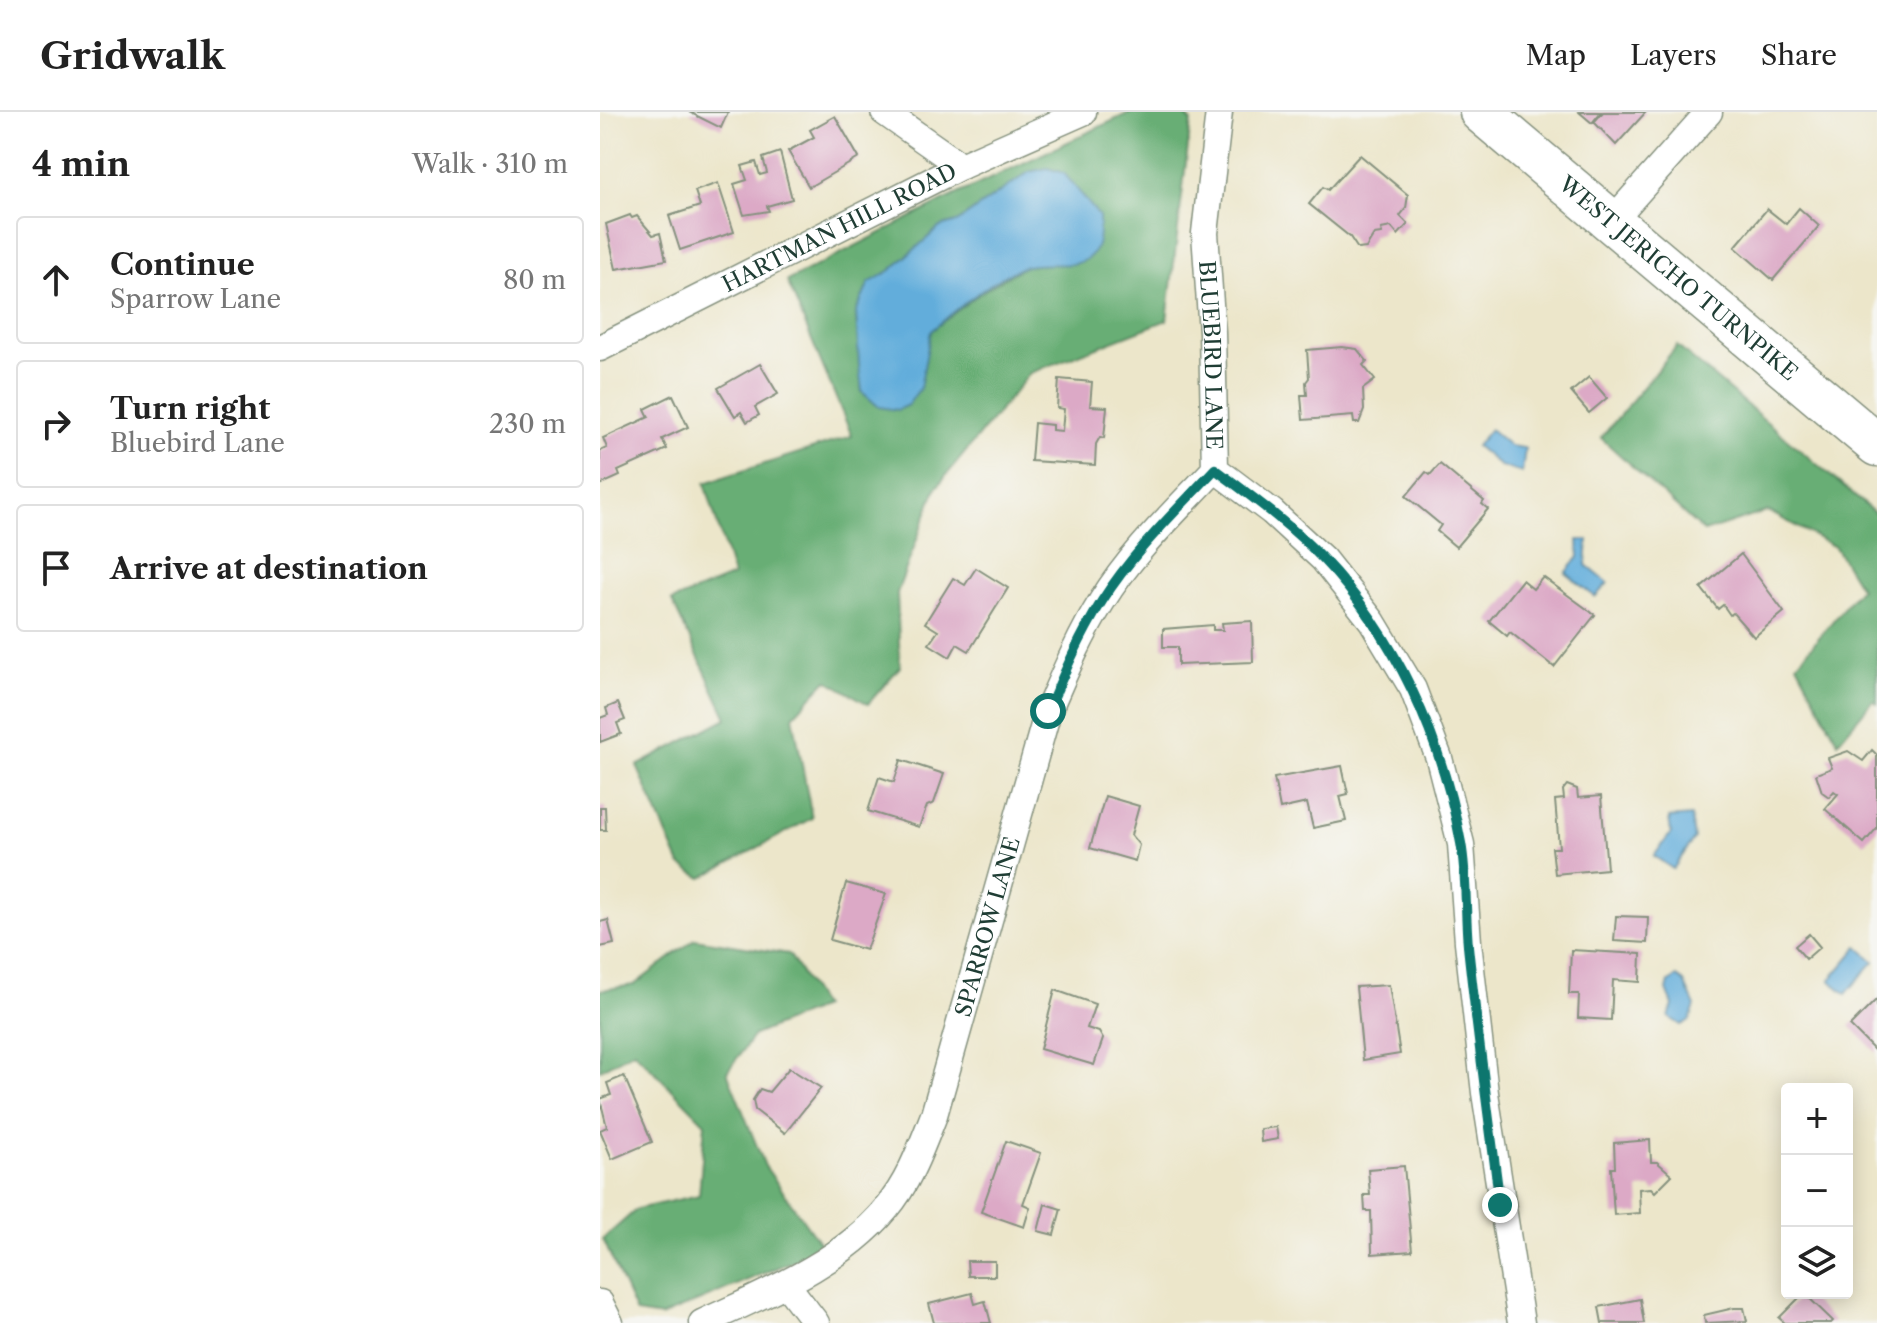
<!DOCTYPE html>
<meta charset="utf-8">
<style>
body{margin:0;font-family:"Libre Caslon Text",serif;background:#f2f2f2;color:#222}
.controls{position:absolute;right:24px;bottom:24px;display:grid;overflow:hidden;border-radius:8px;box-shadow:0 4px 20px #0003}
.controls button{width:72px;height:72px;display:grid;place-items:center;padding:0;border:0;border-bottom:2px solid #e0e0e0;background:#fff;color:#222;font:40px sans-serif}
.stop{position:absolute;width:24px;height:24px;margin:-18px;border:6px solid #0f766e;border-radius:50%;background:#fff}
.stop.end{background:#0f766e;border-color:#fff;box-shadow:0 2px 8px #0008}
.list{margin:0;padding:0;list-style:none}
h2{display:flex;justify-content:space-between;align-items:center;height:104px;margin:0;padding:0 32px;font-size:34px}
h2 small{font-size:26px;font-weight:400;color:#767676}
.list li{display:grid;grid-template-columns:52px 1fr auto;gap:24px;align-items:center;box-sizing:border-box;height:128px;margin:0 16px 16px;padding:0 16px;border:2px solid #e0e0e0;border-radius:8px}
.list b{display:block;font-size:30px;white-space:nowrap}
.list p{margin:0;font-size:26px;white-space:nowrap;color:#767676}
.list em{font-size:26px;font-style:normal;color:#767676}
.icon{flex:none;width:44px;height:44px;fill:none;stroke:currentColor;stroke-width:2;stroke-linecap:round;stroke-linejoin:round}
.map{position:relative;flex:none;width:1277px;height:1211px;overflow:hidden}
header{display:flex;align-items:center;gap:48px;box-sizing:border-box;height:112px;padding:0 40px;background:#fff;border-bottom:2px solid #e0e0e0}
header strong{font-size:38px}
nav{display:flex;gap:44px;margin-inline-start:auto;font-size:28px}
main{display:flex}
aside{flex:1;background:#fff}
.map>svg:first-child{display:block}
.forest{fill:#67ae74;stroke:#437654;stroke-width:2;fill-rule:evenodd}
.water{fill:#62addb;stroke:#407588;stroke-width:2}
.building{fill:#dca9c6}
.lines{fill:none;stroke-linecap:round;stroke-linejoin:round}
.minor-casing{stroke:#86927f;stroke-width:29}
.primary-casing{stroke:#86927f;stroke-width:45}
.minor{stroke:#fff;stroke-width:26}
.primary{stroke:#fff;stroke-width:42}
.route{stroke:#0f766e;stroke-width:10}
.labels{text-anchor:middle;stroke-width:6;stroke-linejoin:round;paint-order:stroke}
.street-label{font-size:22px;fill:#1f3d34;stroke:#f6f6f2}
</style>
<header>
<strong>Gridwalk</strong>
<nav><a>Map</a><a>Layers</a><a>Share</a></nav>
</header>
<main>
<aside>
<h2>4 min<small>Walk · 310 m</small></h2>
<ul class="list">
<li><svg class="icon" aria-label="ahead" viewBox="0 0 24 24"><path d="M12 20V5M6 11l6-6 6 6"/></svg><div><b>Continue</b><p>Sparrow Lane</p></div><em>80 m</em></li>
<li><svg class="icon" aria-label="right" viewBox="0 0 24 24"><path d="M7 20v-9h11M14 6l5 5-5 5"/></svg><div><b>Turn right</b><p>Bluebird Lane</p></div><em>230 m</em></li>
<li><svg class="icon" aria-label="arrive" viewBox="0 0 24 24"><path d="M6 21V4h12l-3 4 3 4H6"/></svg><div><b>Arrive at destination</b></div></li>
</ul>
</aside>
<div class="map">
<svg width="1277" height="1211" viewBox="0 0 1277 1211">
<rect width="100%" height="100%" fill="#f6f6f2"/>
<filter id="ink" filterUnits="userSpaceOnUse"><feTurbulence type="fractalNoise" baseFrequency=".0125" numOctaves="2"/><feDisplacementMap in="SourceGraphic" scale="16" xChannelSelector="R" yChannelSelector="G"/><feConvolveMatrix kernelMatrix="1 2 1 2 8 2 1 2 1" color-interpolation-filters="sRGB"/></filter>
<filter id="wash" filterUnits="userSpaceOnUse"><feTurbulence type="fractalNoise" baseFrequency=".006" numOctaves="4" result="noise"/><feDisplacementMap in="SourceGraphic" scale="32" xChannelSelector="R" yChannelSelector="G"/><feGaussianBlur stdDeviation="1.8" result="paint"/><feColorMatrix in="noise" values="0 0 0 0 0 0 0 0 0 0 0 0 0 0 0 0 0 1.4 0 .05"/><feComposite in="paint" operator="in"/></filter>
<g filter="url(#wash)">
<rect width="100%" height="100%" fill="#ece6ca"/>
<!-- forest -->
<g class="forest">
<path d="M531,0H582L591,9L567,208L430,261L336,376L297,481L300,555L268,592L227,568L193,604L212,706L102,766L80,753L37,654L127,606L72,489L133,464L105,371L252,324L187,169L343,89ZM429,60L483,149L425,154L380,181L331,219L323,249L262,280L256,200L269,172L291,158L340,115L357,110Z"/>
<path d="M1077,234L1277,403V591L1273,588L1238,630L1197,552L1260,476L1235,435L1168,399L1104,420L1001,326Z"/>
<path d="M95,827L189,842L222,895L154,923L127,960L165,1054L223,1136L61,1205L36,1201L3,1127L37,1097L99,1083L105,1011L34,939L0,958V878L34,873Z"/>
</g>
<!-- water -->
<g class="water">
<path d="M447,56L464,61L499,104C499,118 501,136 489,145C473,159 442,148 423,155C389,169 359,196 331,219L320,276L308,293L297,298L279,295L262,280L259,254L256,200L269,171L291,158L340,115L357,110L429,60Z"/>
<path d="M890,317L910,334L925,336L922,361L900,354L876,334Z"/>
<path d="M978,428H988L986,453L1008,471L995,485L966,461L979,445Z"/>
<path d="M1091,704L1094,727L1073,757L1054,744L1071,721L1069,706Z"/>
<path d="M1258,835L1274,849L1246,882L1230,868Z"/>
<path d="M1077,865L1084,870L1095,894L1090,908L1081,913L1069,905L1073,893L1067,878L1069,870Z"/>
</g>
<g id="blocks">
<!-- building -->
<g class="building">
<path d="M89,0H128L121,16Z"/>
<path d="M979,0H1001L992,11Z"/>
<path d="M1003,0H1046L1016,33L994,10Z"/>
<path d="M235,4L259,46L209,75L188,39L214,25L210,18Z"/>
<path d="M180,40L192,87L167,94L169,99L144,103L134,72L147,68L142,54L156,50L160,63L167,61L163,46Z"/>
<path d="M760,43L808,83L806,96L800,104L808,112L798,123L791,115L781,117L782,122L774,123L766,136L758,137L750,125L709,92L723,75L728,78Z"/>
<path d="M118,71L134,120L80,138L69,104L100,94L95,79Z"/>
<path d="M1199,96L1219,114L1173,168L1135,135L1167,97L1186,112Z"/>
<path d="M30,103L32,106L37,104L53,123L60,121L66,148L16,157L6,112Z"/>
<path d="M742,235L757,237L767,249L763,253L775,268L763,277L764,298L759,311H754L753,304L703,308L701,283H707L706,270L709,266L707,238Z"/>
<path d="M160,252L178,282L155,295L159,303L147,310L141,300L135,304L118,276Z"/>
<path d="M989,265L1007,286L989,301L971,280Z"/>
<path d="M459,267L492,270L490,294L507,295L504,326L500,325L496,332L495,353L431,349L434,311L452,313V318L462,319L464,297L457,296Z"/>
<path d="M73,283L88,315L62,327L67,337L18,359L20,364L0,373V339L7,336L3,326L49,305L45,297Z"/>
<path d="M840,352L884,389L882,392L888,397L856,435L837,419L841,413L806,384L826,360L830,363Z"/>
<path d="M1141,442L1184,500L1154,525L1133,501L1130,503L1123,493L1118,497L1101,476Z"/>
<path d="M376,456L408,476L369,539L357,532L350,545L329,532L338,519L325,511L353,466L365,473Z"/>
<path d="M943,465L995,503L954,555L910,520L907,524L889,509L922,468L933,477Z"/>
<path d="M652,509L653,550L578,553V535H563V517L613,513V518H623L622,511Z"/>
<path d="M18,591L25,608L17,611L21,622L0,630V606L8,603L6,596Z"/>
<path d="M1272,638L1277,643V716L1264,731L1225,697L1238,682L1234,679L1229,685L1222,680L1216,662L1232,656L1228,646L1248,639L1263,649Z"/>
<path d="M301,648L344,662L334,691L327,694L319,715L268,699L279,665L294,670Z"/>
<path d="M742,654L748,682L740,684L746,709L713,716L707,691L680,697L674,666Z"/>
<path d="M967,673L977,677L978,686L1001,684L1007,757L955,762L952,736H959L955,688L964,687L963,678Z"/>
<path d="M505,684L539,694L531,723L539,733L535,749L490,736Z"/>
<path d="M0,695H5L6,718H0Z"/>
<path d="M246,771L286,782L266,838L230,828Z"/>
<path d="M1016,804L1048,805L1047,831L1014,829Z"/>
<path d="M8,808L14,832L0,835V810Z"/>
<path d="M1209,822L1220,835L1206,847L1195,834Z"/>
<path d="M971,838L1041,842L1040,870L1013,868L1011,908L978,906L979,882H969Z"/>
<path d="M789,873L800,942L763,948L756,875Z"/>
<path d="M455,878L495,892L487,916L499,920L503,927L494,953L440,937Z"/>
<path d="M1277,887V941L1250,914Z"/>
<path d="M189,956L221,976L185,1021L155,998L153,988L160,977L169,980Z"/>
<path d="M24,964L52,1030L12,1047L0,1018L7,1015L0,987L11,983L7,971Z"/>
<path d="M676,1015L678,1027L661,1030L660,1017Z"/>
<path d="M1050,1028L1051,1050H1057L1072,1063L1055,1080L1051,1076L1039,1077L1040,1101L1014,1103L1011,1056H1015L1014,1031Z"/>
<path d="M406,1029L441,1041L423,1092L430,1095L424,1115L381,1100Z"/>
<path d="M804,1054L812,1139L772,1142L771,1099H765L764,1083H770L768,1057Z"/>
<path d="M445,1092L461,1097L454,1123L438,1119Z"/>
<path d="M367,1149H395V1164H368Z"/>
<path d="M372,1181L375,1192L385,1189L391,1211H334L329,1192Z"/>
<path d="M1204,1181L1233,1209L1231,1211H1185L1179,1206Z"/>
<path d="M1040,1187L1044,1211H1002L999,1195Z"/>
<path d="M1134,1196H1144L1147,1209L1105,1211L1104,1203Z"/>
</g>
</g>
</g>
<g filter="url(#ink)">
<use href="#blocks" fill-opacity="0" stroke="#86927f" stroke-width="2"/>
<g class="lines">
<defs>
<g id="minor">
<path d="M284,0L361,54"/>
<path id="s1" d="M619,0L605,121L612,220L615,357L672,400L723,447L772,509L813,577L839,646L861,732L868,830L885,981L921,1211"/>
<path d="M1011,110L1109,0"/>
<path id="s2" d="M0,236L361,54L483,0"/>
<path d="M186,1172L216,1211"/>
<path d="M0,1191L10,1211"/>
<path id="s3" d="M102,1211C166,1181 240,1152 286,1097C309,1070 321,1036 334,1003L448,599C464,562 480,524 502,489C532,440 576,399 615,357"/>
</g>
<g id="primary">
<path id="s4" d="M881,0L1277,333"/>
</g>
</defs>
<!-- minor casing -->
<use href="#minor" class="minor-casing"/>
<!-- primary casing -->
<use href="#primary" class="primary-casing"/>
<!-- minor -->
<use href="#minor" class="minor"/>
<!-- primary -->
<use href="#primary" class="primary"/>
</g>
</g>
<g class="lines" filter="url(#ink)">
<!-- route -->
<path class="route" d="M448,599C464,561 480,524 502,489C533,440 576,399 615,357C652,385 690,412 722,446C796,523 842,627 861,731C867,764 865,800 868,834C877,920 889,1006 900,1093"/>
</g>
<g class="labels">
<!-- street labels -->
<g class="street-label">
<text dy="8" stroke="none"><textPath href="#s2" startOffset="268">HARTMAN HILL ROAD</textPath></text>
<text dy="8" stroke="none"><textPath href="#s4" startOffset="258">WEST JERICHO TURNPIKE</textPath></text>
<text dy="8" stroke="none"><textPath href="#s1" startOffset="244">BLUEBIRD LANE</textPath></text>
<text dy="8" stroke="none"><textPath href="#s3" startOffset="520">SPARROW LANE</textPath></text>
</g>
</g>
</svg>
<div class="controls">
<button>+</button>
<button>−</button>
<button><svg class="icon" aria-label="layers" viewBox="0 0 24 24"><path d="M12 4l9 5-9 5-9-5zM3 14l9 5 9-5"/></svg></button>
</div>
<div class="stop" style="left:448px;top:599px"></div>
<div class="stop end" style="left:900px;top:1093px"></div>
</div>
</main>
